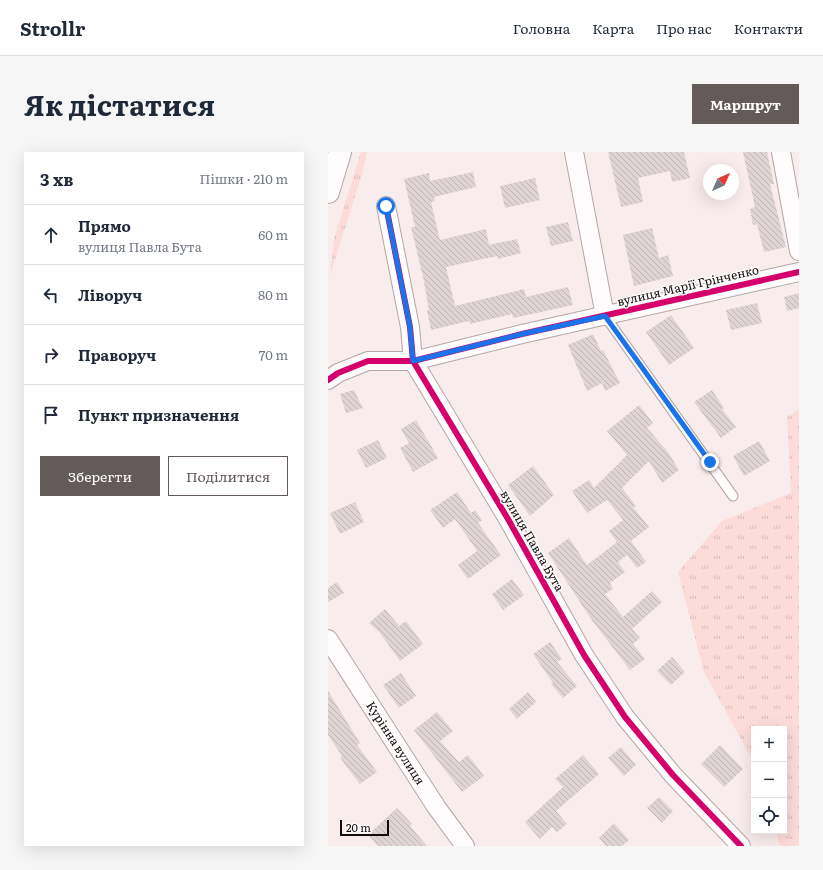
<!DOCTYPE html>
<html lang="uk">
<meta charset="utf-8">
<style>
body{margin:0;font-family:Literata,serif;background:#f6f6f7;color:#1f2937}
.controls{position:absolute;right:12px;bottom:12px;display:grid;overflow:hidden;border-radius:0px;box-shadow:0 4px 16px #0002}
.controls button{width:36px;height:36px;display:grid;place-items:center;padding:0;border:0;border-bottom:1px solid #e0e1e3;background:#fff;color:#1f2937;font:20px sans-serif}
.compass{position:absolute;left:375px;top:12px;width:36px;height:36px;border-radius:50%;background:#fff;box-shadow:0 4px 16px #0002;rotate:45deg}
.scale{position:absolute;left:12px;bottom:10px;width:49px;box-sizing:border-box;padding-left:4px;border:2px solid #150b0b;border-top:0;font-size:11px;line-height:14px;white-space:nowrap;color:#150b0b;-webkit-text-stroke:3px #fbfbfb;paint-order:stroke}
.stop{position:absolute;width:12px;height:12px;margin:-9px;border:3px solid #1a73e8;border-radius:50%;background:#fff}
.stop.end{background:#1a73e8;border-color:#fff;box-shadow:0 1px 4px #0008}
.list{margin:0;padding:0;list-style:none}
h2{display:flex;justify-content:space-between;align-items:center;height:52px;margin:0;padding:0 16px;font-size:17px}
h2 small{font-size:13px;font-weight:400;color:#747a83}
.list li{display:grid;grid-template-columns:26px 1fr auto;gap:12px;align-items:center;box-sizing:border-box;height:60px;padding:0 16px;border-top:1px solid #e0e1e3}
.list b{display:block;font-size:15px;white-space:nowrap}
.list p{margin:0;font-size:13px;white-space:nowrap;color:#747a83}
.list em{font-size:13px;font-style:normal;color:#747a83}
.actions{display:flex;gap:8px;padding:12px 16px}
.actions a{flex:1;padding:9px 0;border:1px solid #655a5a;border-radius:0px;text-align:center;font-size:14px;color:#655a5a}
.actions .main{background:#655a5a;color:#fff}
.icon{flex:none;width:22px;height:22px;fill:none;stroke:currentColor;stroke-width:2;stroke-linecap:round;stroke-linejoin:round}
.map{position:relative;flex:none;width:471px;height:694px;overflow:hidden;border-radius:0px}
header{display:flex;align-items:center;gap:24px;box-sizing:border-box;height:56px;padding:0 20px;background:#fff;border-bottom:1px solid #e0e1e3}
header strong{font-size:19px}
nav{display:flex;gap:22px;margin-inline-start:auto;font-size:14px}
.intro{display:flex;align-items:center;justify-content:space-between;box-sizing:border-box;height:96px;padding:0 24px}
h1{margin:0;font-size:28px}
.button{padding:10px 18px;border-radius:0px;background:#655a5a;color:#fff;font-size:14px;font-weight:700}
main{display:flex;gap:24px;padding:0 24px}
aside{flex:1;background:#fff;border-radius:0px;box-shadow:0 4px 16px #0002}
.map>svg:first-child{display:block}
.grass{fill:url(#grass-tufts)}
.building{fill:url(#building-back-hatch)}
.lines{fill:none;stroke-linecap:round;stroke-linejoin:round}
.lane-casing{stroke:#b2a7a6;stroke-width:11}
.street-casing{stroke:#b2a7a6;stroke-width:20}
.highway-casing{stroke:#b2a7a6;stroke-width:24}
.lane{stroke:#fefcfc;stroke-width:9}
.street{stroke:#fefcfc;stroke-width:18}
.highway{stroke:#fefcfc;stroke-width:22}
.cycleway-casing{stroke:#fbfbfb;stroke-width:8}
.cycleway{stroke:#d6006c;stroke-width:6}
.route{stroke:#1a73e8;stroke-width:5}
.labels{text-anchor:middle;stroke-width:3;stroke-linejoin:round;paint-order:stroke}
.street-label{font-size:12px;fill:#150b0b;stroke:#fbfbfb}
</style>
<header>
<strong>Strollr</strong>
<nav><a>Головна</a><a>Карта</a><a>Про нас</a><a>Контакти</a></nav>
</header>
<div class="intro"><h1>Як дістатися</h1><a class="button">Маршрут</a></div>
<main>
<aside>
<h2>3 хв<small>Пішки · 210 m</small></h2>
<ul class="list">
<li><svg class="icon" aria-label="ahead" viewBox="0 0 24 24"><path d="M12 20V5M6 11l6-6 6 6"/></svg><div><b>Прямо</b><p>вулиця Павла Бута</p></div><em>60 m</em></li>
<li><svg class="icon" aria-label="left" viewBox="0 0 24 24"><path d="M17 20v-9H6M10 6l-5 5 5 5"/></svg><div><b>Ліворуч</b></div><em>80 m</em></li>
<li><svg class="icon" aria-label="right" viewBox="0 0 24 24"><path d="M7 20v-9h11M14 6l5 5-5 5"/></svg><div><b>Праворуч</b></div><em>70 m</em></li>
<li><svg class="icon" aria-label="arrive" viewBox="0 0 24 24"><path d="M6 21V4h12l-3 4 3 4H6"/></svg><div><b>Пункт призначення</b></div></li>
</ul>
<div class="actions"><a class="main">Зберегти</a><a>Поділитися</a></div>
</aside>
<div class="map">
<svg width="471" height="694" viewBox="0 0 471 694">
<defs>
<pattern id="grass-tufts" width="24" height="20" patternUnits="userSpaceOnUse"><rect width="24" height="20" fill="#fcdbd9"/><path d="M3 7l-1-3M5 7V3M7 7l1-3M15 17l-1-3M17 17v-4M19 17l1-3" fill="none" stroke="#d7bbb9"/></pattern>
<pattern id="building-back-hatch" width="6" height="6" patternUnits="userSpaceOnUse"><rect width="6" height="6" fill="#dfd4d4"/><path d="M-1 5l2 2M0 0l6 6M5-1l2 2" fill="none" stroke="#beb5b5"/></pattern>
</defs>
<rect width="100%" height="100%" fill="#f9ecec"/>
<!-- grass -->
<g class="grass">
<path d="M33,0H39L34,23L2,123L6,87Z"/>
<path d="M471,257V694H452L448,679H456V577H426V611L376,520L350,420L394,369L463,341L459,265Z"/>
</g>
<!-- building -->
<g class="building">
<path d="M280,0H356L362,26L344,30L342,19L310,26L315,50L293,55Z"/>
<path d="M415,0H439L446,32H442L458,95L436,100L429,72L425,73L422,57L427,55Z"/>
<path d="M145,20L148,35L106,45L107,49L103,50L112,88L158,77L161,93L189,87L193,101L170,107L169,104L118,115L127,154L196,137L198,145L240,135L245,153L185,166L184,162L142,172L141,169L103,178L99,158H101L95,125L83,75H87L76,27L101,21L102,29Z"/>
<path d="M207,26L212,48L177,56L172,34Z"/>
<path d="M240,70L245,89L223,94L218,75Z"/>
<path d="M324,76L331,106L340,103L345,124L306,134L295,83Z"/>
<path d="M471,141V156L459,159L456,145Z"/>
<path d="M429,151L434,171L403,178L398,158Z"/>
<path d="M343,163L366,196L341,213L318,180Z"/>
<path d="M265,182L273,199L275,198L292,231L277,239L274,231L259,239L240,193Z"/>
<path d="M26,238L35,256L18,261L12,242Z"/>
<path d="M384,238L396,256L394,257L408,275L393,286L366,250Z"/>
<path d="M311,253L325,271L319,276L340,300L351,318L334,331L321,309L294,336L308,354L305,355L321,375L303,389L318,410L309,416L299,403L290,410L297,420L282,431L285,437L277,442L295,465L324,439L334,450L304,477L312,486L305,492L317,507L302,518L263,467L220,401L241,386L259,413L289,390L281,379L295,368L279,348L259,361L244,339L261,328L266,336L299,303L279,279Z"/>
<path d="M88,268L110,306L85,320L72,296L81,291L73,277Z"/>
<path d="M50,288L59,306L38,316L29,298Z"/>
<path d="M431,289L442,309L416,324L405,304Z"/>
<path d="M205,314L226,343L202,364L180,333Z"/>
<path d="M129,340L143,361L147,358L154,368L150,371L173,403L140,427L130,413L149,399L127,367L115,376L102,358Z"/>
<path d="M27,350L36,370L12,382L2,361Z"/>
<path d="M184,427L196,443L175,458L164,442Z"/>
<path d="M9,430L16,441L0,450V436Z"/>
<path d="M57,457L71,474L78,469L95,492L72,509L52,481L41,471Z"/>
<path d="M222,490L234,507L229,510L249,534L235,546L223,532L225,531L205,502Z"/>
<path d="M344,505L357,520L343,533L329,519Z"/>
<path d="M73,521L88,544L71,556L55,533Z"/>
<path d="M0,539L32,591L29,593L49,620L32,632L18,614L12,605L14,604L0,583Z"/>
<path d="M200,540L208,550L189,567L181,557Z"/>
<path d="M109,560L125,579L112,589L131,610L140,603L156,624L134,640L86,578Z"/>
<path d="M392,593L415,617L396,635L373,612Z"/>
<path d="M293,595L308,613L296,624L280,606Z"/>
<path d="M255,603L271,622L228,659L239,672L229,680L224,675L212,687L197,670L235,635L227,627Z"/>
<path d="M331,645L345,659L334,671L319,656Z"/>
<path d="M69,656L84,672L82,674L99,694H50L40,683Z"/>
<path d="M286,671L301,688L294,694H278L271,686Z"/>
</g>
<g class="lines">
<defs>
<path id="lane" d="M277,164L405,344"/>
<g id="street">
<path d="M246,0L277,164"/>
<path d="M453,0L471,99"/>
<path d="M58,54L82,175L85,209L180,367L256,503L297,565L345,623L413,694"/>
<path d="M0,228L10,221L40,209H85L194,182L471,120"/>
<path id="s1" d="M0,487L109,656L137,694"/>
</g>
<path id="highway" d="M0,40L12,0"/>
</defs>
<!-- lane casing -->
<use href="#lane" class="lane-casing"/>
<!-- street casing -->
<use href="#street" class="street-casing"/>
<!-- highway casing -->
<use href="#highway" class="highway-casing"/>
<!-- lane -->
<use href="#lane" class="lane"/>
<!-- street -->
<use href="#street" class="street"/>
<!-- highway -->
<use href="#highway" class="highway"/>
<defs>
<g id="cycleway">
<path d="M58,54L82,175L85,209L180,367L256,503L297,565L345,623L413,694"/>
<path d="M0,228L10,221L40,209H85L194,182L471,120"/>
</g>
</defs>
<!-- cycleway casing -->
<use href="#cycleway" class="cycleway-casing"/>
<!-- cycleway -->
<use href="#cycleway" class="cycleway"/>
</g>
<g class="lines">
<!-- route -->
<path class="route" d="M58,54L82,175L85,209L194,182L277,164L382,310"/>
</g>
<g class="labels">
<!-- street labels -->
<g class="street-label">
<text transform="translate(360 134) rotate(-13)" y="4">вулиця Марії Грінченко</text>
<text transform="translate(204 389) rotate(60)" y="4">вулиця Павла Бута</text>
<text dy="4" stroke="none"><textPath href="#s1" startOffset="124">Курінна вулиця</textPath></text>
</g>
</g>
</svg>
<div class="controls">
<button>+</button>
<button>−</button>
<button><svg class="icon" aria-label="locate" viewBox="0 0 24 24"><circle cx="12" cy="12" r="6"/><path d="M12 2v4M12 18v4M2 12h4M18 12h4"/></svg></button>
</div>
<svg class="compass" viewBox="-18 -18 36 36"><path d="M0-13l5 13h-10z" fill="#e53935"/><path d="M0 13l5-13h-10z" fill="#747a83"/></svg>
<div class="scale">20 m</div>
<div class="stop" style="left:58px;top:54px"></div>
<div class="stop end" style="left:382px;top:310px"></div>
</div>
</main>
